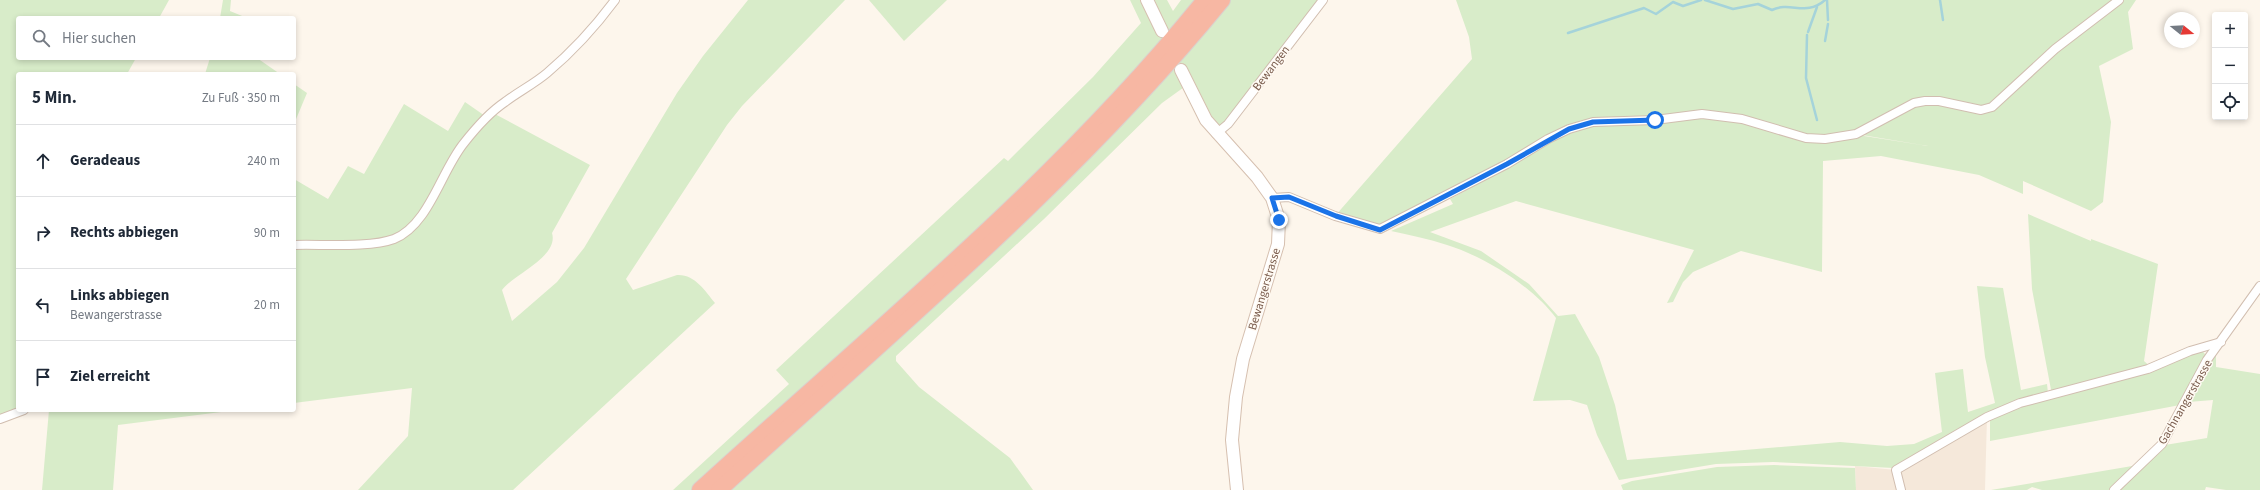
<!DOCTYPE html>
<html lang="de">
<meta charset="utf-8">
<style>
body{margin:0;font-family:"Source Sans 3",sans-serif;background:#f2f2f3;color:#1f2937}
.controls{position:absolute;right:12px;top:12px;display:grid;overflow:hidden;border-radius:4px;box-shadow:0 2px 6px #0003}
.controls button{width:36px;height:36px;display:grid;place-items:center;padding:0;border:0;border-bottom:1px solid #e0e1e3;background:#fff;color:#1f2937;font:20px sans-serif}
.compass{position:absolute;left:2164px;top:12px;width:36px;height:36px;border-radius:50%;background:#fff;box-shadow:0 2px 6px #0003;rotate:108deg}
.stop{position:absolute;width:12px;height:12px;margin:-9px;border:3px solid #1a73e8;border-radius:50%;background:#fff}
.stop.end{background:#1a73e8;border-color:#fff;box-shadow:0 1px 4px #0008}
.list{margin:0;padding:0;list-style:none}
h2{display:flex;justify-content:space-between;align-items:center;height:52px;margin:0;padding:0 16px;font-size:17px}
h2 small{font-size:13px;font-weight:400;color:#747a83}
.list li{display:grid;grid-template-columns:26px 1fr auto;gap:12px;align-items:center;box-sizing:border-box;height:72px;padding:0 16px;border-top:1px solid #e0e1e3}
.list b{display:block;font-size:15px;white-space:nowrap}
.list p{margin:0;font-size:13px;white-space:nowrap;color:#747a83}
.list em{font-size:13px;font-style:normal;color:#747a83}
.icon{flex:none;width:22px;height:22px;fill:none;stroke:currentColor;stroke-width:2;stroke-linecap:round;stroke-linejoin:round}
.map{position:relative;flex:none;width:2260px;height:490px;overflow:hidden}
.search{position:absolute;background:#fff;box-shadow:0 2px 6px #0003;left:16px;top:16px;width:280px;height:44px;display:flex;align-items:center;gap:10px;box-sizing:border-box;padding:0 14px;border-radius:4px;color:#747a83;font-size:15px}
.panel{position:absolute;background:#fff;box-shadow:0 2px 6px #0003;left:16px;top:72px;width:280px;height:340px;border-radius:4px}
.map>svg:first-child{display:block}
.residential{fill:#f5e8da}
.green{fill:#d8ecc9;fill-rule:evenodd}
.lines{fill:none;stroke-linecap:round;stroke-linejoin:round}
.stream{stroke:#a5d3da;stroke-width:2.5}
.street-casing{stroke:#d1beb0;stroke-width:10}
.secondary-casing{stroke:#d6c0b0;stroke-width:14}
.highway-casing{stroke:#dad1cd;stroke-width:18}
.street{stroke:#fff;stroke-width:8}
.secondary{stroke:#fff;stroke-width:12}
.highway{stroke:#f7b7a3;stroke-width:16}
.route{stroke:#1a73e8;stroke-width:5}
.labels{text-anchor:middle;stroke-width:3;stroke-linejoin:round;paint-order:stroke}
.street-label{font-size:12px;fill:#7a5c4d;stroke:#fffaf3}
</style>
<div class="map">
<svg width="2260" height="490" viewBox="0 0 2260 490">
<rect width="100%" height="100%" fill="#fdf6ec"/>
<!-- residential -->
<path class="residential" d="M1987,417L1985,490H1856L1855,466L1896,470Z"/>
<!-- green -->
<g class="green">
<path d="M0,0H169L159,18H18V58H136L127,74H18V410L0,419Z"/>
<path d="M223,0H231L230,11L247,18H220Z"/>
<path d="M748,0H845L742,106L727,125L626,279L633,290L677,275C695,274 705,291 715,303L513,490H358L408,436L412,388L294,403V179L328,199L348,166L364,174L404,104L448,131L465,102L488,118L493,113L590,165L552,233C559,257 515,273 502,290L512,321L557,282L584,248L677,93L703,56Z"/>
<path d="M869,0H947L904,41Z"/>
<path d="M1130,0H1167L1173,11L1181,0H1323L1216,134L1187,85L1162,103L1044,219L896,356V361L919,387L1010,458L1033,490H673L789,384L776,370L1004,158L1008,161L1093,77L1141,23Z"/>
<path d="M1456,0H2136L2128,12L2133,49L2099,66L2111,122L2103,202L2091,211L2023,181V194L1979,175L1881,156L1823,161L1822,272L1741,251L1693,272L1683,282L1673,302L1667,303L1694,250L1516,201L1430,232L1481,251L1529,284L1558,316L1575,314L1599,357L1615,405L1627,460L1840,442L1887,446L1914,444L1942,432L1935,373L1963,369L1968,412L1995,403L1985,357L1977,286L2003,288L2021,390L2047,384L2048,393L2020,402L1894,468L1773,462L1716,464L1619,480L1597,435L1587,405L1570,400L1533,401L1556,318C1532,286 1485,257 1447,245C1429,239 1409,235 1391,231L1453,204L1450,199L1476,185L1473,179L1380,229L1335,216L1472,59L1469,37ZM1776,132L1825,139L1856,134L1928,146L1858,135L1824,141H1800Z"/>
<path d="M210,58H257L280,74H205Z"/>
<path d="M294,84L307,93L294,124Z"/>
<path d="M2028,214L2091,241V239L2158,264L2144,361L2153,369L2202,351L2207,356L2180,405L1990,441V419L2019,405L2052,395L2032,289Z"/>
<path d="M2216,354V367L2260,374V490H2226L2206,487L2205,490H2118L2165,445L2207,438L2213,400L2188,402Z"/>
<path d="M49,410H237L118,425L113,490H42Z"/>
<path d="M1774,465L1855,468L1856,490H1623L1621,485L1632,481L1717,467Z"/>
<path d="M2138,465L2109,490H2042L2032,487L2027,490H1991Z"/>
</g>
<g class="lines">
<!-- stream -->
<g class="stream">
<path d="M1705,0L1733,9L1758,4L1772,10C1791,1 1806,17 1825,0"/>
<path d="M1827,0L1828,20"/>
<path d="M1940,0L1943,20"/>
<path d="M1808,32L1817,7"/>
<path d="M1568,33L1644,8L1656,14L1673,2L1683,6L1701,0"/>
<path d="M1807,35L1806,78L1817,120"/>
<path d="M1825,41L1828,24"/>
</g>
<defs>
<g id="street">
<path d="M1216,134L1228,124L1323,0"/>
<path d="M1272,198L1289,197L1335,216L1380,229L1507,164L1548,139L1569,129L1593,122L1655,120L1702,114L1742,119L1806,138L1825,139L1856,134L1914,103L1925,101H1939L1981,110L1992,107L2055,49L2119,0"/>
<path d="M294,245C321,244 370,248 394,239C429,225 441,171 464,143C475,129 490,112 505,102C518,92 534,84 547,73C573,51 595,27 615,0"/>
<path d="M0,419L24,410"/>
<path d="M1901,490L1896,470L1987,417L2020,403L2148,369L2190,351L2221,342"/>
<path d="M2114,490L2162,444L2207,360L2260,286"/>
</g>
<g id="secondary">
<path d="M1147,0L1162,31"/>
<path d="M1181,70L1206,120L1257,177L1272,198L1279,220L1278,244L1243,359L1236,397L1232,440L1237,490"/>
</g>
<g id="highway">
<path d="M700,490C873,332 1057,183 1205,0"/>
<path d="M719,490C892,332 1073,182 1222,0"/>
</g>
</defs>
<!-- street casing -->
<use href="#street" class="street-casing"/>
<!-- secondary casing -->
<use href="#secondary" class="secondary-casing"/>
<!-- highway casing -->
<use href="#highway" class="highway-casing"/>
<!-- street -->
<use href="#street" class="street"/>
<!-- secondary -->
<use href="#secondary" class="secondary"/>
<!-- highway -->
<use href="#highway" class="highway"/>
</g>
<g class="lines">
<!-- route -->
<path class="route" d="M1279,220L1272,198L1289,197L1336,216L1380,230L1507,164L1569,129L1593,122L1655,120"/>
</g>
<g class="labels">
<!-- street labels -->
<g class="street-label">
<text transform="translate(1271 68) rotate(-53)" y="4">Bewangen</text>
<text transform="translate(1264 289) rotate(-73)" y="4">Bewangerstrasse</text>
<text transform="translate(2185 402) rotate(-60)" y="4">Gachnangerstrasse</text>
</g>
</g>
</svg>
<div class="controls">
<button>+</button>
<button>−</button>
<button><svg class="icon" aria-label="locate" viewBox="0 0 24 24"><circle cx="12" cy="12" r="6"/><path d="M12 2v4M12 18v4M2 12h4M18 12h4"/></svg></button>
</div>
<svg class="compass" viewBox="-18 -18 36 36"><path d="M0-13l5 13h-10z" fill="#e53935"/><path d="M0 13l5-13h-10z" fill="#747a83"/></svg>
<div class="stop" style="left:1655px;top:120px"></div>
<div class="stop end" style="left:1279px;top:220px"></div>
<div class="search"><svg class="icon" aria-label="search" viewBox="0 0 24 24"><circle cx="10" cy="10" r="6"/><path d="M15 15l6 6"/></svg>Hier suchen</div>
<section class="panel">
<h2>5 Min.<small>Zu Fuß · 350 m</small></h2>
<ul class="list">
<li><svg class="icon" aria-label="ahead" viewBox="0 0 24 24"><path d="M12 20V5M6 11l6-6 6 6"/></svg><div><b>Geradeaus</b></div><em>240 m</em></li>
<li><svg class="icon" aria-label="right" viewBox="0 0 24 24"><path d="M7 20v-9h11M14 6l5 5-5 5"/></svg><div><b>Rechts abbiegen</b></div><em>90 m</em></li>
<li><svg class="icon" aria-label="left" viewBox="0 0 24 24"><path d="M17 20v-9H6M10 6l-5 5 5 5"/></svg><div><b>Links abbiegen</b><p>Bewangerstrasse</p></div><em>20 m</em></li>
<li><svg class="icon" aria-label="arrive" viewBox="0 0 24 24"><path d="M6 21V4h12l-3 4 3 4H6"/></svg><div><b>Ziel erreicht</b></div></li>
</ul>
</section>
</div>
